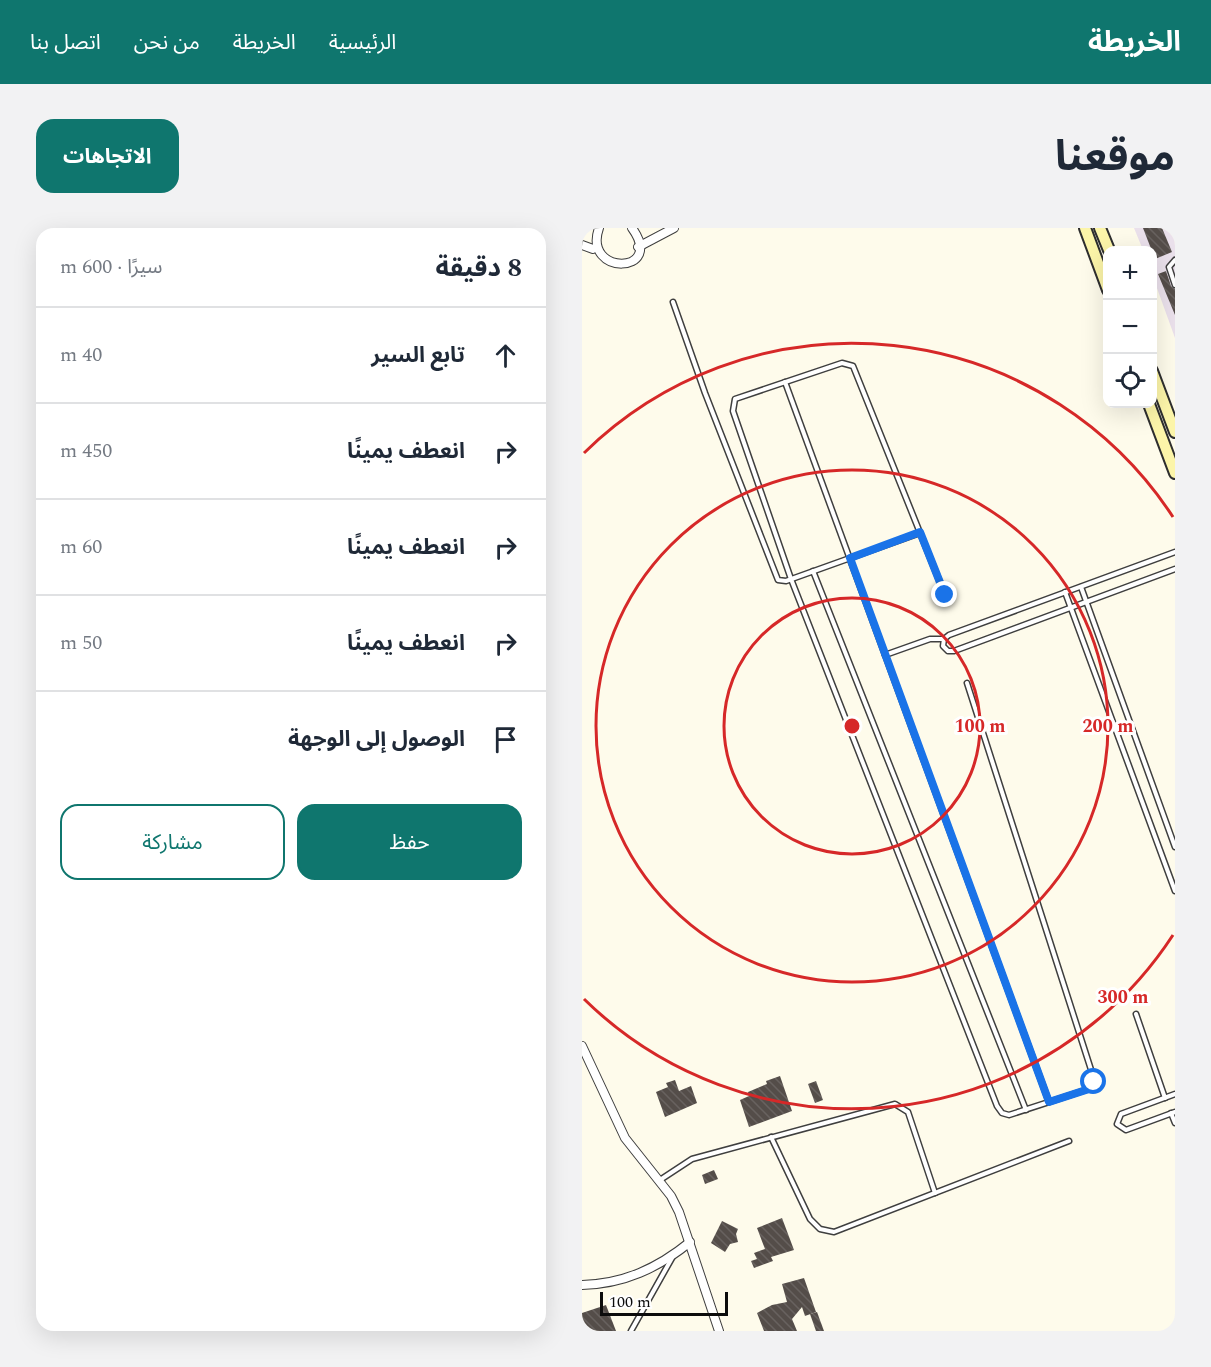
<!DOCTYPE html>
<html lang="ar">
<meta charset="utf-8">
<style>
body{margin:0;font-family:Spectral,"Noto Sans Arabic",serif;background:#f2f2f3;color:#1f2937;direction:rtl}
.controls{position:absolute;right:18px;top:18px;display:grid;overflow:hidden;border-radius:12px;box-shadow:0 6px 24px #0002}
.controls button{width:54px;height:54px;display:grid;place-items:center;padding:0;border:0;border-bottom:2px solid #e0e1e3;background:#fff;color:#1f2937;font:30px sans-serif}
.scale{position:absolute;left:18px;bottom:15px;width:128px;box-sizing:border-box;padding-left:6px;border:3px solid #0c0c0c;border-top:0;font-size:16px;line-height:21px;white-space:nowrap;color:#0c0c0c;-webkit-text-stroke:4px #fff;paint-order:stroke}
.stop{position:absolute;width:18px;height:18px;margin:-14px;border:4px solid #1a73e8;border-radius:50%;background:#fff}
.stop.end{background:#1a73e8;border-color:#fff;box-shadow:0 2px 6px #0008}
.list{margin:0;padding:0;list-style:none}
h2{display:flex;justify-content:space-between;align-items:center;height:78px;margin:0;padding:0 24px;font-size:26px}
h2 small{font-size:20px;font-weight:400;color:#747a83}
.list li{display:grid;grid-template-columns:39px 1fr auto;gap:18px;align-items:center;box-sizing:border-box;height:96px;padding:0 24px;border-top:2px solid #e0e1e3}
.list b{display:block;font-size:22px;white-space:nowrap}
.list em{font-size:20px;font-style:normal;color:#747a83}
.actions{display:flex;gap:12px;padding:18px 24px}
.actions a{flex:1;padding:14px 0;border:2px solid #0f766e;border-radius:18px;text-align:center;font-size:21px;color:#0f766e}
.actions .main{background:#0f766e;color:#fff}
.icon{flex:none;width:33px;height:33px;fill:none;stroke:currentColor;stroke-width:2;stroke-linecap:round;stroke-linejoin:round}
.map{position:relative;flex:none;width:593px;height:1103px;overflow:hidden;direction:ltr;border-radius:18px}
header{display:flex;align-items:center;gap:36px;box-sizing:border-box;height:84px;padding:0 30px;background:#0f766e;color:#fff}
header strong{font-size:28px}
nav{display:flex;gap:33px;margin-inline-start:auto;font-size:21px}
.intro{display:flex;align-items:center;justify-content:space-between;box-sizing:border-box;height:144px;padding:0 36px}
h1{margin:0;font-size:42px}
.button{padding:15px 27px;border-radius:18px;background:#0f766e;color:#fff;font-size:21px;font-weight:700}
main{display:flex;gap:36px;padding:0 36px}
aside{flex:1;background:#fff;border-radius:18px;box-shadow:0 6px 24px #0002}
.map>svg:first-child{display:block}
.industrial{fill:#eae0eb}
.building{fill:url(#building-back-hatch)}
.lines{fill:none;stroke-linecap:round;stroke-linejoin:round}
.lane-casing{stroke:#3f3f3f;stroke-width:7}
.street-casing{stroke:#3f3f3f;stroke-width:10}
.secondary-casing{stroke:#2e2e2e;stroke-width:14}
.lane{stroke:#fff;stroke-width:4}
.street{stroke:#fff;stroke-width:8}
.secondary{stroke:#fcf5a9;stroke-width:10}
.route{stroke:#1a73e8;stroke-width:8}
.ring{fill:none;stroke:#d62828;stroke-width:3}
.centre{fill:#d62828;stroke:#fff;stroke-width:3}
.ring-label{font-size:18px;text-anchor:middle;font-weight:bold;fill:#d62828;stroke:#fff;stroke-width:6;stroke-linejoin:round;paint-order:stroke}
</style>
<header>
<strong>الخريطة</strong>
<nav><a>الرئيسية</a><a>الخريطة</a><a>من نحن</a><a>اتصل بنا</a></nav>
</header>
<div class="intro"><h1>موقعنا</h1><a class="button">الاتجاهات</a></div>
<main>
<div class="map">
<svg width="593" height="1103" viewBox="0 0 593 1103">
<defs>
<pattern id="building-back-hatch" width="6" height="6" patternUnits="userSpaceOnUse" patternTransform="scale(1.5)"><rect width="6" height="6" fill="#544d49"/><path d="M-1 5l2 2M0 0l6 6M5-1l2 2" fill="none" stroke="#68625f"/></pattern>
</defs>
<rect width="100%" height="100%" fill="#fefbeb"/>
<!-- industrial -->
<path class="industrial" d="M552,0H593V110L571,49L570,22H561Z"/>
<!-- building -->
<g class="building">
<path d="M561,0H580L590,24L573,31Z"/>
<path d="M584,43L589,58L593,61V87L576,46Z"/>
<path d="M198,848L210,883L167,899L158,872L167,868L166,864L185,856L184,853Z"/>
<path d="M93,852L97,863L109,858L115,875L83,889L74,864L86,859L84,855Z"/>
<path d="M234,853L241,872L233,875L226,856Z"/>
<path d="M132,942L136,951L123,956L120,947Z"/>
<path d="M200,990L212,1022L189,1029L191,1033L172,1040L169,1033L175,1031L172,1025L183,1021L175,1000Z"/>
<path d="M140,993L156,1001L154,1006L156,1014L148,1016L143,1024L129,1015Z"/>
<path d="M222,1050L234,1084L223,1088L220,1079L210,1091L215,1103H182L175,1085L190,1077L205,1074L200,1056Z"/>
<path d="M24,1077L34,1103H0V1085Z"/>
<path d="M235,1084L242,1103H234L228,1086Z"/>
</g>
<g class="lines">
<defs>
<g id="lane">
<path d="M593,32L587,39L593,57"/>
<path d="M91,74L123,165L196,352L204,353L338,305"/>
<path d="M203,154L467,874"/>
<path d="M593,324L367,407L362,411L361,418L366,423H372L593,341"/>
<path d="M231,343L444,882"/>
<path d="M499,359L593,619"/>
<path d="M483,364L593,663"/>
<path d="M363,367L271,138L260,135L153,171L151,183L209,351L415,878L420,885L427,887L507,861L512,851L385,455"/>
<path d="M303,427L348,411H362"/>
<path d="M554,786L583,870"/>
<path d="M593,866L539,886L535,896L544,902L593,884"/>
<path d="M589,885L593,895"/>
<path d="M189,909L228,991L238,1001L252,1004L487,913"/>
<path d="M78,952L110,931L313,876L326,884L353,965"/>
<path d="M49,1103L90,1030"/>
</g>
<g id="street">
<path d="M17,0C0,48 84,47 50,0"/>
<path d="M0,17L11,21"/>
<path d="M56,19L92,0"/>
<path d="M0,818L43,910L89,968L97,984L137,1103"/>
<path d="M0,1057C42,1056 76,1040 108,1014"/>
</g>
<g id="secondary">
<path d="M503,0L526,62"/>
<path d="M518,0L527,22"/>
<path d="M570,143L593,204"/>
<path d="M567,176L593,245"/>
</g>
</defs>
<!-- lane casing -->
<use href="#lane" class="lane-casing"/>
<!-- street casing -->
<use href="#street" class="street-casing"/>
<!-- secondary casing -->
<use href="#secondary" class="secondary-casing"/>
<!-- lane -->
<use href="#lane" class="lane"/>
<!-- street -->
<use href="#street" class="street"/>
<!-- secondary -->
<use href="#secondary" class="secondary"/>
</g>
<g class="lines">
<!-- route -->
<path class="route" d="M363,367L338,304L268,330L467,874L507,861L512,854"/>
</g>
<!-- distance rings -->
<g class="ring">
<circle cx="270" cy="498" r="128"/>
<circle cx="270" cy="498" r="256"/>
<path d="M591 707A383 383 0 0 1 2 771M2 225A383 383 0 0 1 591 289"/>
</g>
<circle cx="270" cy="498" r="9" class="centre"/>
<g class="ring-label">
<text x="398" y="504">100 m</text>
<text x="526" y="504">200 m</text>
<text x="541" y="775">300 m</text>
</g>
</svg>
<div class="controls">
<button>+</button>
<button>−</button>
<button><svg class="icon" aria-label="locate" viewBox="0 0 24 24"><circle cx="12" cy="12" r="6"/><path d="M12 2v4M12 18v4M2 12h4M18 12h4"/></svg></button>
</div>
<div class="scale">100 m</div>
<div class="stop" style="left:512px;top:854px"></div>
<div class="stop end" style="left:363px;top:367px"></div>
</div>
<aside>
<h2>8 دقيقة<small>سيرًا · 600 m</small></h2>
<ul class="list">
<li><svg class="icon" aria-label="ahead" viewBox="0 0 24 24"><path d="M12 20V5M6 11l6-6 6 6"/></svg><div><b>تابع السير</b></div><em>40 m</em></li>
<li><svg class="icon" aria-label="right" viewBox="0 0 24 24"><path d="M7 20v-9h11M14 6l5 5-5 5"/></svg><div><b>انعطف يمينًا</b></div><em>450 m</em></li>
<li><svg class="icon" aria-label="right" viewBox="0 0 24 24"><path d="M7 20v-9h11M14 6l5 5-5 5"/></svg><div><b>انعطف يمينًا</b></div><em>60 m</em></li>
<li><svg class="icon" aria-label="right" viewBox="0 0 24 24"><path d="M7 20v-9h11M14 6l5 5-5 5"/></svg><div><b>انعطف يمينًا</b></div><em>50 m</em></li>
<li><svg class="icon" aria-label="arrive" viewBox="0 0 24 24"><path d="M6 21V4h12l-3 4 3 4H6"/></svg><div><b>الوصول إلى الوجهة</b></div></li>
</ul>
<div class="actions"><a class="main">حفظ</a><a>مشاركة</a></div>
</aside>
</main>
